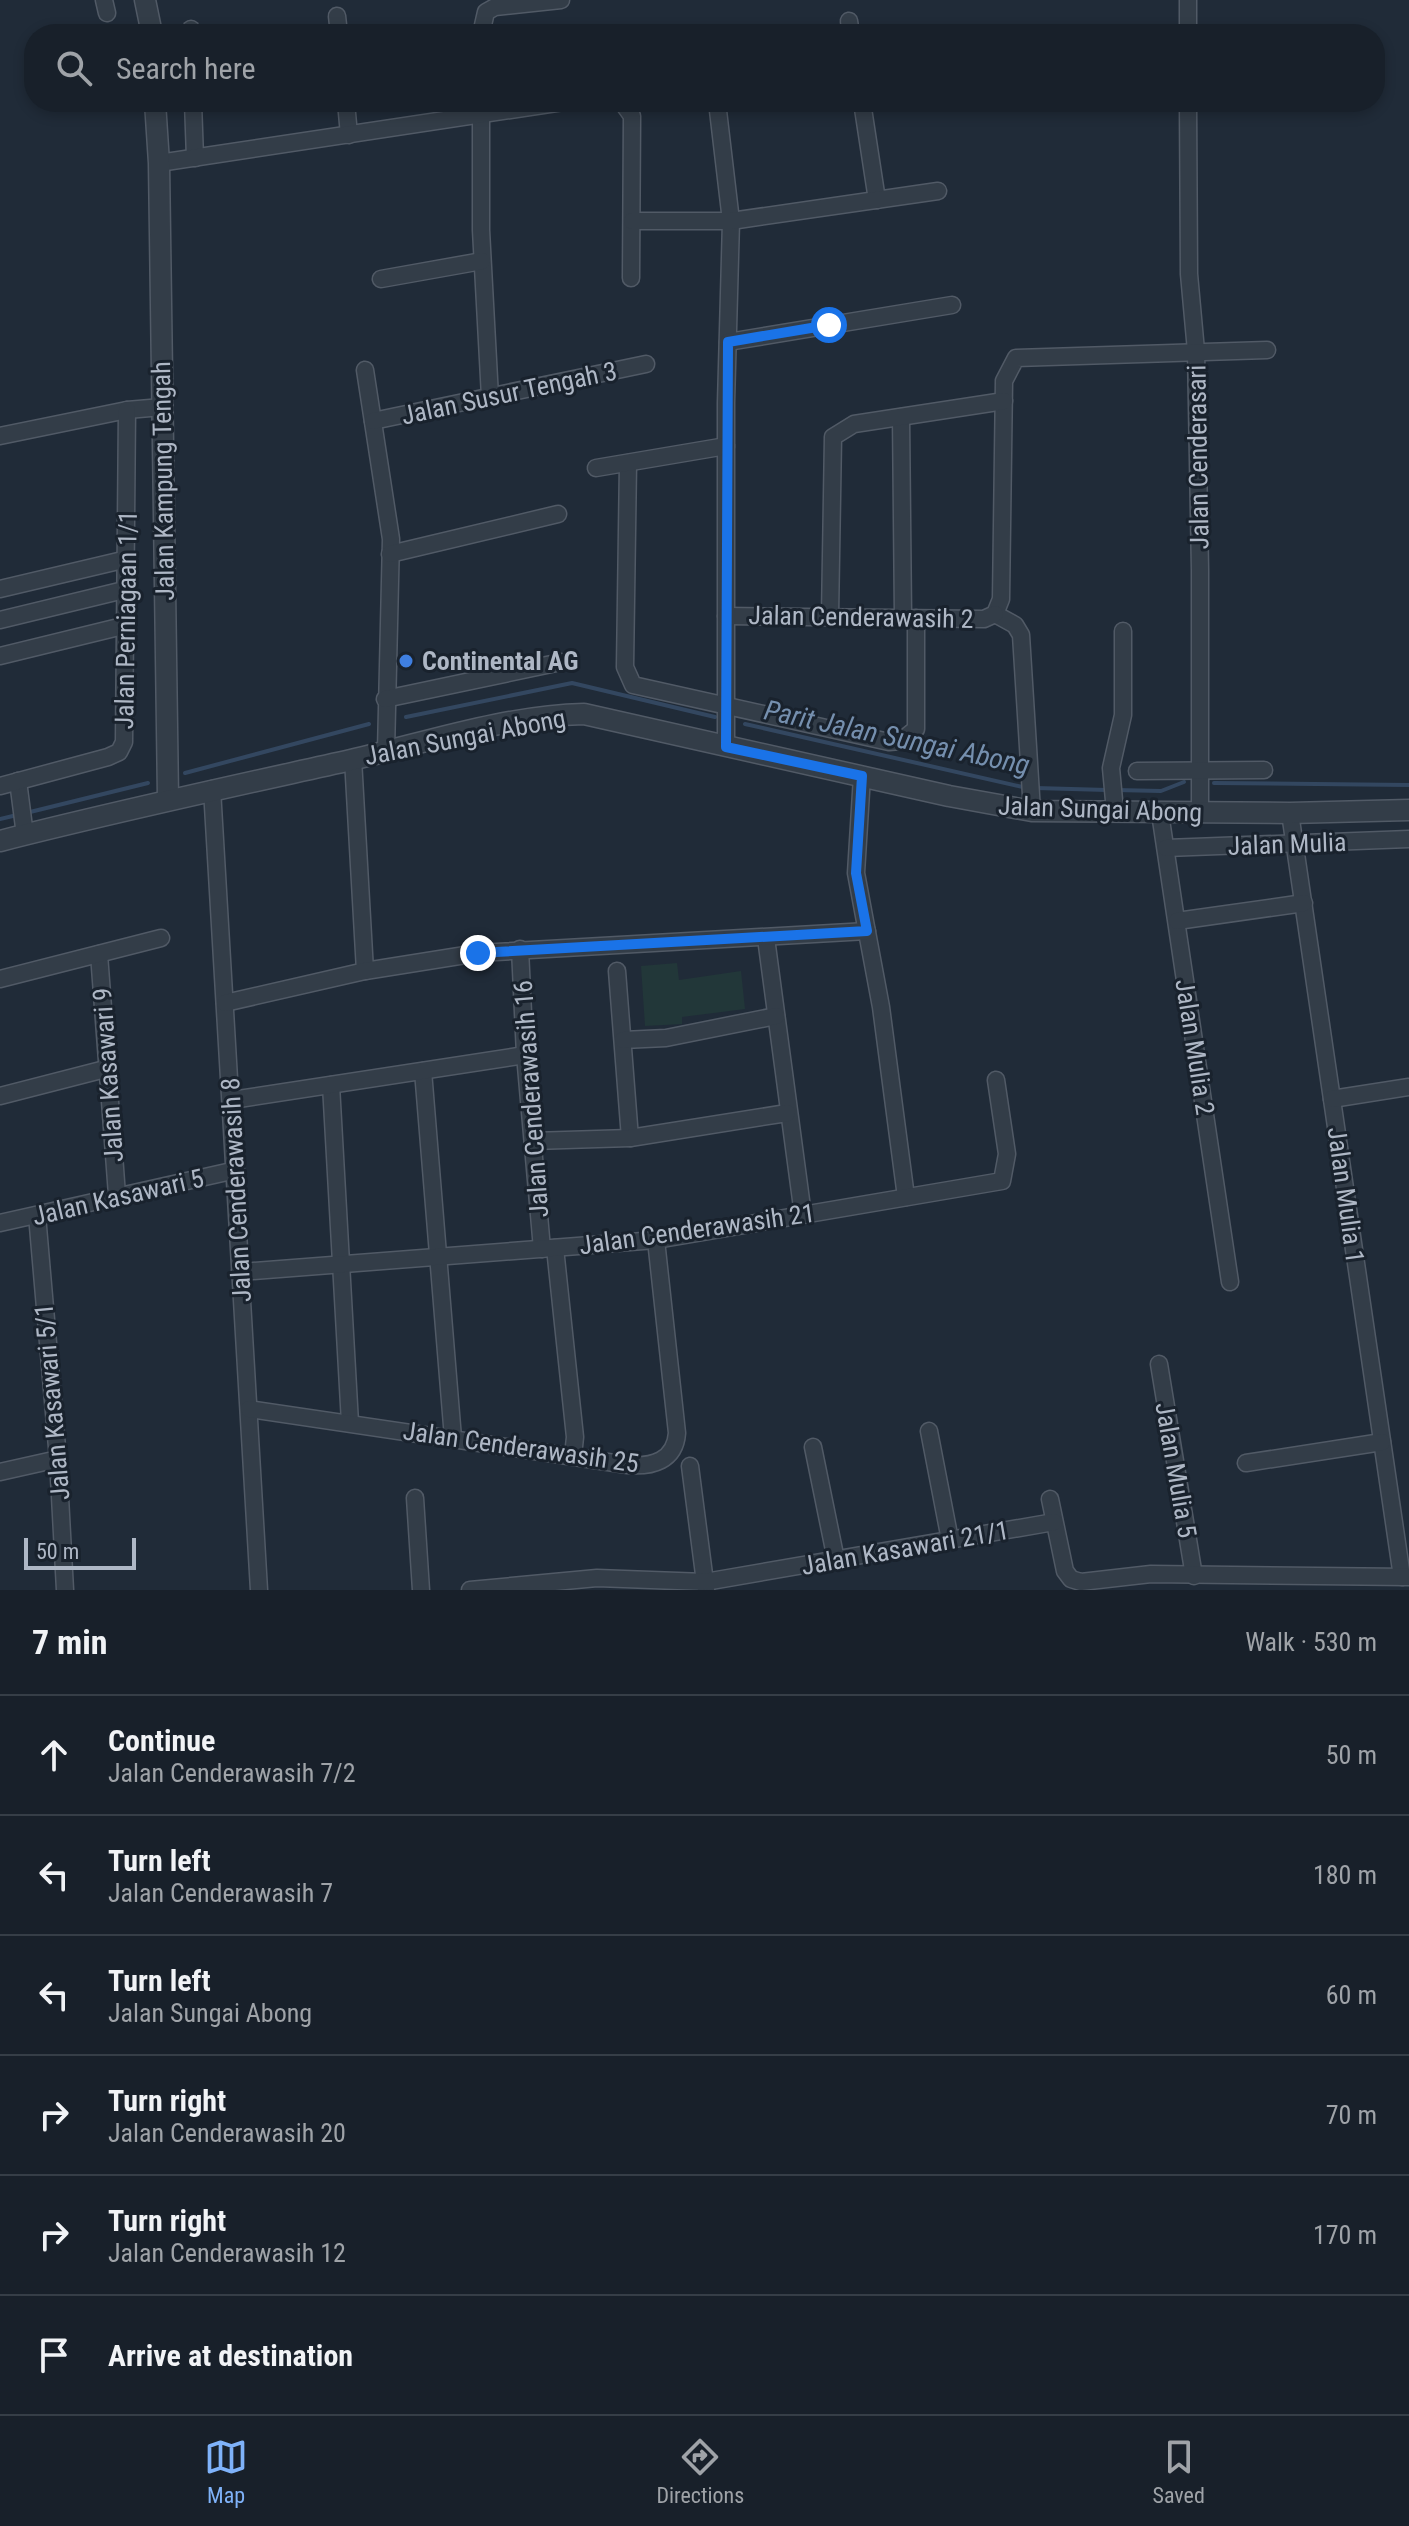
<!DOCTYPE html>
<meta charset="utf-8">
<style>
body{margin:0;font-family:"Roboto Condensed",sans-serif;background:#212832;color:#f1f3f6}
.scale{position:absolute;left:24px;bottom:20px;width:112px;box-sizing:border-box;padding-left:8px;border:4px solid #aeb7c5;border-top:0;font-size:22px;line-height:28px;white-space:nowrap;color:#aeb7c5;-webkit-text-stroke:6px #19222d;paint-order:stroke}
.stop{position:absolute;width:24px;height:24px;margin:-18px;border:6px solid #1a73e8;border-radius:50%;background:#fff}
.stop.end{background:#1a73e8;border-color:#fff;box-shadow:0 2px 8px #0008}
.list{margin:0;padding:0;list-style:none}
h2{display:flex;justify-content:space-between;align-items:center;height:104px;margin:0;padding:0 32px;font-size:34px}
h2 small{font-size:26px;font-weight:400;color:#9fa3a8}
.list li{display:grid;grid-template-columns:52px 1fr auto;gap:24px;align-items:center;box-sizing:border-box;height:120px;padding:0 32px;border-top:2px solid #363e47}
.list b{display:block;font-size:30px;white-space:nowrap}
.list p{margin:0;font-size:26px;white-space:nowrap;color:#9fa3a8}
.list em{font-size:26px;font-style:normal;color:#9fa3a8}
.icon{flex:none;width:44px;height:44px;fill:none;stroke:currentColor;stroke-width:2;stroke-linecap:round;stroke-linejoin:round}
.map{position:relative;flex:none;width:1409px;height:1590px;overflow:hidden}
.search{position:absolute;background:#18202a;box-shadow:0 4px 12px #0003;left:24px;right:24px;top:24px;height:88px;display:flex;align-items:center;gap:20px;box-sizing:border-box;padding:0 28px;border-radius:32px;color:#9fa3a8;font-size:30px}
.sheet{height:824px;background:#18202a}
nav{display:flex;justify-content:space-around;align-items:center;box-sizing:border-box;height:112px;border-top:2px solid #363e47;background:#18202a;font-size:22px;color:#9fa3a8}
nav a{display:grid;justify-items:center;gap:4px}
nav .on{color:#7fb2f9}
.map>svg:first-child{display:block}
.green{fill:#223739}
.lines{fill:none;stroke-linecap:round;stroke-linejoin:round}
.stream{stroke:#334760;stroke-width:4}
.minor-casing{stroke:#515a66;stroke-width:19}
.tertiary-casing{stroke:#515a66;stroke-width:23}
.minor{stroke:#333d48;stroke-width:16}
.tertiary{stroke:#333d48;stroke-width:20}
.route{stroke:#1a73e8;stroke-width:10}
.shop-dot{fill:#3f7fe0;stroke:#19222d;stroke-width:3}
.labels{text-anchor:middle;stroke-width:6;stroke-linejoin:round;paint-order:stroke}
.street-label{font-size:26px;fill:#aeb7c5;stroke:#19222d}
.poi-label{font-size:26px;font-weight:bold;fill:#aeb7c5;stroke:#19222d;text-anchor:start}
.water-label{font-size:28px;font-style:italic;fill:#758fae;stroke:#19222d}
</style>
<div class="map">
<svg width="1409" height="1590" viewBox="0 0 1409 1590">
<rect width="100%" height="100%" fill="#202b38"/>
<!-- green -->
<path class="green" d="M677,963L679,980L741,971L745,1009L682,1017V1024L645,1026L641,966Z"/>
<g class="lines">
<!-- stream -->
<g class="stream">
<path d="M406,717L572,683L715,717"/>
<path d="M745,724L1027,788"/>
<path d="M185,773L369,724"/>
<path d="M1214,783L1409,785"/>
<path d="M1036,788L1107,790"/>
<path d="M1116,790L1161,791L1184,782"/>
<path d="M26,813L148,783"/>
<path d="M0,819L17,815"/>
</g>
<defs>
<g id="minor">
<path d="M104,0L107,13"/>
<path d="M337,16L339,34"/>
<path d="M849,21L851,34"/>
<path d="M191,29V34"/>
<path d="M481,34L486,12L495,7L561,0"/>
<path d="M1188,34V0"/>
<path d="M193,102L195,158"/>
<path d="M346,102L349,135"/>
<path d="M481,102V230L490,397"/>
<path d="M622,102L632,116L631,278"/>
<path d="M717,102L731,221L726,403V747"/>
<path d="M862,102L877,200"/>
<path d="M1188,102L1189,274L1196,351L1200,570V813"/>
<path d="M159,163L563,102"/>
<path d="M632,221H731L938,191"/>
<path d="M381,279L482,261"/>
<path d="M728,342L952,305"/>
<path d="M365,370L391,539L386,751"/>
<path d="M901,417L903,617"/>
<path d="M373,421L646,364"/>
<path d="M0,436L127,410L162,407"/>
<path d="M628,463L625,667L633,685L889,742L901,741L916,729V618"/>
<path d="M596,468L726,446"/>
<path d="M390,554L558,514"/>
<path d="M0,589L127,559"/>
<path d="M995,614L1001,599L1004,381L1016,358L1267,350"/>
<path d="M995,614L1015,625L1021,635L1032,811"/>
<path d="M726,616L984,619L995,614"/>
<path d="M830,616L833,437L854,424L1004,401"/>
<path d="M0,620L128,589"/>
<path d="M0,656L127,625"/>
<path d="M385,699L561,662"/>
<path d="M353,759L365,971"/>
<path d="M1137,771L1264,770"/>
<path d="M862,776L856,873L881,1007L906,1197"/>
<path d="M18,781L25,835"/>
<path d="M0,786L108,757L119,752L124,742L127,410"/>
<path d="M212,789L259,1590"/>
<path d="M1115,811L1111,768L1123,715V631"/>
<path d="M1160,813L1230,1282"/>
<path d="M1290,813L1402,1577"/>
<path d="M1166,848L1409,839"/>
<path d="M1177,921L1304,903"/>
<path d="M766,938L803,1215"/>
<path d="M520,949L525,1055L542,1249"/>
<path d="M99,954L117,1195"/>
<path d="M617,971L630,1138"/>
<path d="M0,979L161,938"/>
<path d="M225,1003L365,971L478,953L867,931"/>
<path d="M623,1040L666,1038L776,1016"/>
<path d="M423,1071L453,1438"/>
<path d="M331,1085L350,1423"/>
<path d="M0,1096L109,1068"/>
<path d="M1332,1099L1409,1087"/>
<path d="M232,1100L525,1055"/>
<path d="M533,1141L630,1138L787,1113"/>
<path d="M37,1215L58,1459L65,1590"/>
<path d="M0,1223L236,1170"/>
<path d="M555,1248L575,1437L573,1456"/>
<path d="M240,1272L656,1240L1002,1181L1007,1154L996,1080"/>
<path d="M1159,1364L1194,1576"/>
<path d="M249,1409L628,1465C652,1467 675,1461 677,1433L656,1240"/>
<path d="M929,1431L950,1540"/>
<path d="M813,1447L836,1560"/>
<path d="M1246,1463L1382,1442"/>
<path d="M690,1466L706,1590"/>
<path d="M0,1472L58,1459"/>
<path d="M415,1498L421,1590"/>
<path d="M1050,1499L1065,1571L1071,1579L1081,1582L1151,1574L1409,1577"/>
<path d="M470,1590L597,1578L705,1582L1054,1522"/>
</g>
<g id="tertiary">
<path d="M145,0L152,34"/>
<path d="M155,102L159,163L168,798"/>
<path d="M0,841C117,811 234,786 351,760C428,742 505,716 584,714L949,796L1032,811L1290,813L1409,810"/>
</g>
</defs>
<!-- minor casing -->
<use href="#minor" class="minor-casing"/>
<!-- tertiary casing -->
<use href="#tertiary" class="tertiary-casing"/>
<!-- minor -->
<use href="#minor" class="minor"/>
<!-- tertiary -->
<use href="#tertiary" class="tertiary"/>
</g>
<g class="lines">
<!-- route -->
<path class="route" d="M478,953L867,931L856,873L862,776L726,747L728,342L829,325"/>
</g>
<!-- markers -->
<circle class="shop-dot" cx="406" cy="661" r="8"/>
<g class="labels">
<!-- street labels -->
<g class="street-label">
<text transform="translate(509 393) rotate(-12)" y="9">Jalan Susur Tengah 3</text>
<text transform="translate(1198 457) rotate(-91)" y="9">Jalan Cenderasari</text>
<text transform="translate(163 481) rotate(-91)" y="9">Jalan Kampung Tengah</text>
<text transform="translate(861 617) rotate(1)" y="9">Jalan Cenderawasih 2</text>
<text transform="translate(126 620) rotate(-89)" y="9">Jalan Perniagaan 1/1</text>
<text transform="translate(465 737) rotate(-11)" y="9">Jalan Sungai Abong</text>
<text transform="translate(1100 809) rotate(2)" y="9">Jalan Sungai Abong</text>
<text transform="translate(1287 844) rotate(-2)" y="9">Jalan Mulia</text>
<text transform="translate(1195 1047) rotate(81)" y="9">Jalan Mulia 2</text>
<text transform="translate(108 1075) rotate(-94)" y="9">Jalan Kasawari 9</text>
<text transform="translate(531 1099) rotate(-94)" y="9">Jalan Cenderawasih 16</text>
<text transform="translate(236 1190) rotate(-93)" y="9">Jalan Cenderawasih 8</text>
<text transform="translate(1346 1195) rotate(82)" y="9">Jalan Mulia 1</text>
<text transform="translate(118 1197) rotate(-13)" y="9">Jalan Kasawari 5</text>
<text transform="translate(697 1229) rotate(-8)" y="9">Jalan Cenderawasih 21</text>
<text transform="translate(52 1402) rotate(-95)" y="9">Jalan Kasawari 5/1</text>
<text transform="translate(521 1447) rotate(8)" y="9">Jalan Cenderawasih 25</text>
<text transform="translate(1176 1470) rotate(80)" y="9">Jalan Mulia 5</text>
<text transform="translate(905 1548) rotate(-10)" y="9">Jalan Kasawari 21/1</text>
</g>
<!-- poi labels -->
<g class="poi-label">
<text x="422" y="670">Continental AG</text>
</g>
<!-- water labels -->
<g class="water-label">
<text transform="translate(897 737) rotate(12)" y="10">Parit Jalan Sungai Abong</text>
</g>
</g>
</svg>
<div class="scale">50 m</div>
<div class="stop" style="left:829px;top:325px"></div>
<div class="stop end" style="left:478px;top:953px"></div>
<div class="search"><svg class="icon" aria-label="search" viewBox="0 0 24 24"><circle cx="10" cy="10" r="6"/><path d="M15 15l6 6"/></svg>Search here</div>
</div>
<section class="sheet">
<h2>7 min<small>Walk · 530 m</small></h2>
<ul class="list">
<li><svg class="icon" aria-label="ahead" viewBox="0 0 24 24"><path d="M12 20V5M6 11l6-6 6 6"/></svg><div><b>Continue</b><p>Jalan Cenderawasih 7/2</p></div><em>50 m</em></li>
<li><svg class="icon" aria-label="left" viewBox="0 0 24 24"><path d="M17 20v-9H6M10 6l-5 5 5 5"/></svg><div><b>Turn left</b><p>Jalan Cenderawasih 7</p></div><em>180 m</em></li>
<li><svg class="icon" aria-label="left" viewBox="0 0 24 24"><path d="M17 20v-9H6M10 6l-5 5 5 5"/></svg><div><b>Turn left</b><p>Jalan Sungai Abong</p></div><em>60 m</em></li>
<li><svg class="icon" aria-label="right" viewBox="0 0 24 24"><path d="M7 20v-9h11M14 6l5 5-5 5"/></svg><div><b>Turn right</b><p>Jalan Cenderawasih 20</p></div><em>70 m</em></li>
<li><svg class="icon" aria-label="right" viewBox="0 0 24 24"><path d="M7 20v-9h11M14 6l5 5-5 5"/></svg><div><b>Turn right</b><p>Jalan Cenderawasih 12</p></div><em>170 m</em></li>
<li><svg class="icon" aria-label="arrive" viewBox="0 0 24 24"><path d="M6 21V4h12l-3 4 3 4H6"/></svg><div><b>Arrive at destination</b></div></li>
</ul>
</section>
<nav>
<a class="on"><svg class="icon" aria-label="map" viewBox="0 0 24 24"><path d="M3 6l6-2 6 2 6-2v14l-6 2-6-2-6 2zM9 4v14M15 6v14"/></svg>Map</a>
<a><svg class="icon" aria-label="directions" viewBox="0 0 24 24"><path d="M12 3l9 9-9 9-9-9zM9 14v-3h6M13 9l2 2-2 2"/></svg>Directions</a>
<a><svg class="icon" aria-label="saved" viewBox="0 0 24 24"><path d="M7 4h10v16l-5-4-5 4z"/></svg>Saved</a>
</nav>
